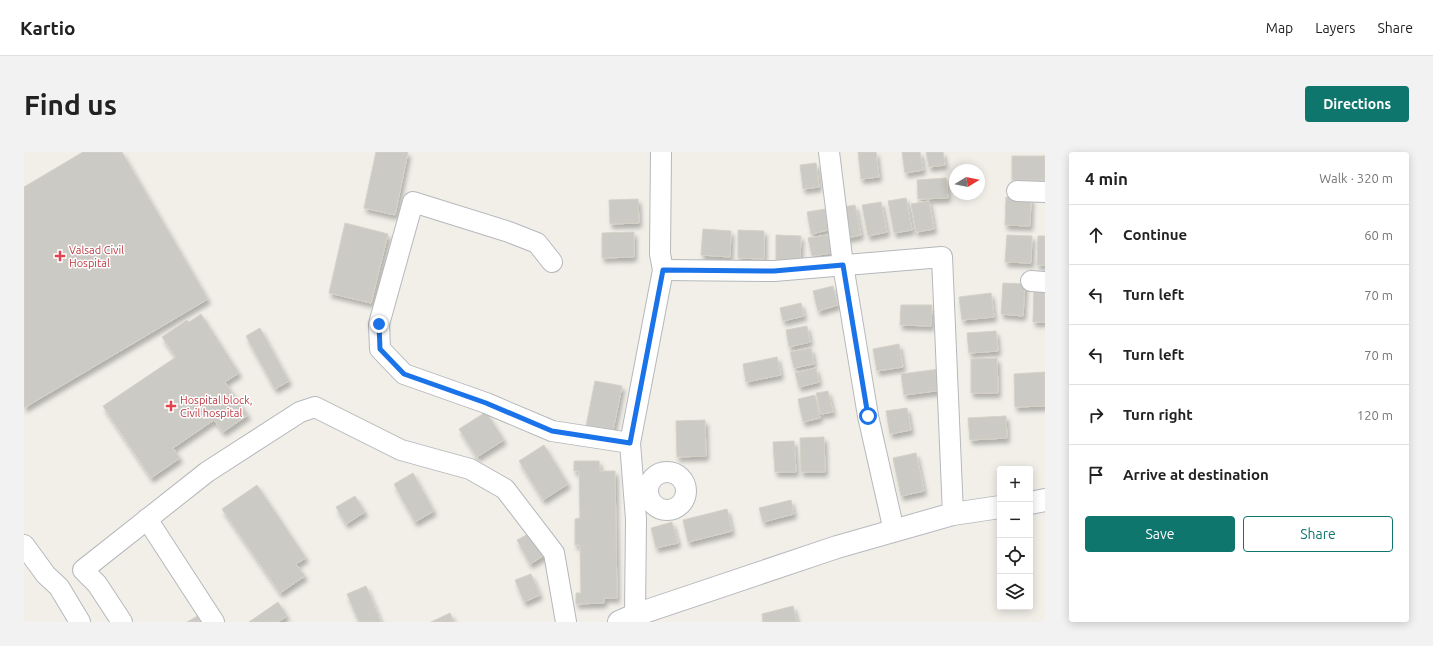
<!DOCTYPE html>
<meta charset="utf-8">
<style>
body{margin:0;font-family:Ubuntu,sans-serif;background:#f2f2f2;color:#222}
.controls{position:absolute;right:12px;bottom:12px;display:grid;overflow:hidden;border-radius:4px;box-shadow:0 2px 10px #0003}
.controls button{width:36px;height:36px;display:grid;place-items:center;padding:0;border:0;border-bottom:1px solid #e0e0e0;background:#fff;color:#222;font:20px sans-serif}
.compass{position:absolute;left:925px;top:12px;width:36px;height:36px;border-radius:50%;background:#fff;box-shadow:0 2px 10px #0003;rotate:80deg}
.stop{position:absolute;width:12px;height:12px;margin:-9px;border:3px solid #1a73e8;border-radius:50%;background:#fff}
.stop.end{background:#1a73e8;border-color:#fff;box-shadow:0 1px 4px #0008}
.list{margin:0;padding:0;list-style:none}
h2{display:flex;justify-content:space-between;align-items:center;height:52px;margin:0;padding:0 16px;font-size:17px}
h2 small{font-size:13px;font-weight:400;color:#767676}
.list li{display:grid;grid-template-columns:26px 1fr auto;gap:12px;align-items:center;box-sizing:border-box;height:60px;padding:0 16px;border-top:1px solid #e0e0e0}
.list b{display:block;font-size:15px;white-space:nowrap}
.list em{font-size:13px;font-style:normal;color:#767676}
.actions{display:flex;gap:8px;padding:12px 16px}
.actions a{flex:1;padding:9px 0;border:1px solid #0f766e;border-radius:4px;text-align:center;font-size:14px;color:#0f766e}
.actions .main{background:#0f766e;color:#fff}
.icon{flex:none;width:22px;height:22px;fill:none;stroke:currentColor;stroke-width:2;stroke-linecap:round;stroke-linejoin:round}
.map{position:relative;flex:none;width:1021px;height:470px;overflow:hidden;border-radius:4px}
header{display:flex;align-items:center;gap:24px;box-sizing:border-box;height:56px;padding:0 20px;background:#fff;border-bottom:1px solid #e0e0e0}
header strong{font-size:19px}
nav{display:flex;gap:22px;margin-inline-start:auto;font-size:14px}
.intro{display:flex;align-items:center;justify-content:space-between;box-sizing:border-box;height:96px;padding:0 24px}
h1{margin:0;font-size:28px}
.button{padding:10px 18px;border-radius:4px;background:#0f766e;color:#fff;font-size:14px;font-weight:700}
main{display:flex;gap:24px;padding:0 24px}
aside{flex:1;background:#fff;border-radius:4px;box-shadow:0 2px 10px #0003}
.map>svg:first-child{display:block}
.building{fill:#cccac5;stroke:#d6d1c6;filter:url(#shadow)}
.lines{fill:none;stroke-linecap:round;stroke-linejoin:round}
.street-casing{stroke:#b5b8bc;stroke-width:22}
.secondary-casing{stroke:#b6babf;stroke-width:24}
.street{stroke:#fff;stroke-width:20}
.secondary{stroke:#fff;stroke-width:22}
.route{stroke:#1a73e8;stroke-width:5}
.health-dot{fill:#e0444e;stroke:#fff;stroke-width:1.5}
.labels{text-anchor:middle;stroke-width:3;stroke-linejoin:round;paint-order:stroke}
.health-label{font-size:11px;fill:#be3a42;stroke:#fff;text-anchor:start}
</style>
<header>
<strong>Kartio</strong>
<nav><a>Map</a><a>Layers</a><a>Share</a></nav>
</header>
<div class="intro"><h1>Find us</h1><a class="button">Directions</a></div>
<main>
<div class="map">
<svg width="1021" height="470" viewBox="0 0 1021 470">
<defs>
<filter id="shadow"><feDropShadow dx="2.5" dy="4.5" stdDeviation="2" flood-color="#0004"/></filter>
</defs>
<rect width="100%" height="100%" fill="#f1efe8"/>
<!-- building -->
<g class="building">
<path d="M59,0H98L184,147L0,256V35Z"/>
<path d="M352,0H384L371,63L340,56Z"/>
<path d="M834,0H852L855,25L837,27Z"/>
<path d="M878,0H896L899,18L881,21Z"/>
<path d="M902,0H919L921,13L905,15Z"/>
<rect x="988" y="4" width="33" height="24"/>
<path d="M792,11L795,35L779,37L776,13Z"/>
<path d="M922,26L924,46L894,47L893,28Z"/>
<path d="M982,45L1007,46L1006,74L981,73Z"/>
<path d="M882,46L888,78L870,81L864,49Z"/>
<path d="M614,47L615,71L586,72L585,48Z"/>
<path d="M905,49L910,77L892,80L887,52Z"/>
<path d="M857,50L863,80L844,84L838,53Z"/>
<path d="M831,53L837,83L818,87L813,56Z"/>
<path d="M801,57L804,78L787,82L783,60Z"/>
<path d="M321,71L364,82L347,151L305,141Z"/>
<path d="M679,77L707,79L706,105L677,103Z"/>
<path d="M714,78L740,79V107L714,106Z"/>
<path d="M610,80V105L578,106V81Z"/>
<path d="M752,83L777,84L776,108H752Z"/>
<path d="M804,83L807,101L788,104L784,86Z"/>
<path d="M983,83L1008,84L1007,111L981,110Z"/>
<path d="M1014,84H1021V113H1013Z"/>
<path d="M979,131L1001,132L999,164L977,162Z"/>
<path d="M809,134L814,153L794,159L789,139Z"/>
<path d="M1010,136H1021V170H1009Z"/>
<path d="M967,141L970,165L938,168L935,145Z"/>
<path d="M777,151L780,164L759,169L756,156Z"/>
<path d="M877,153H908L907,174L876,173Z"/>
<path d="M177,162L215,221L201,230L224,263L199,280L190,268L149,296L156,306L127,326L79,254L152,205L138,185L163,168L165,170Z"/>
<path d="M783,174L786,190L765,195L762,178Z"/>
<path d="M236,176L265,229L251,237L222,184Z"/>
<path d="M972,179L974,199L945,201L943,181Z"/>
<path d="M875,192L879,215L853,219L849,197Z"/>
<path d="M787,196L790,212L770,216L766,200Z"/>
<path d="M753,205L757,223L722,230L719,212Z"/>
<path d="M973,206L974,241H947V207Z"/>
<path d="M792,216L795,230L775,235L771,221Z"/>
<path d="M916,217L919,238L880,243L877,222Z"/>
<path d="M1021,220V254L991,255L990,222Z"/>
<path d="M571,229L598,234L588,284L561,279Z"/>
<path d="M804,239L809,260L797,262L792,241Z"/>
<path d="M791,243L796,266L779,270L774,247Z"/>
<path d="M883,256L887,278L866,282L862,259Z"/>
<path d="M462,260L480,288L453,305L435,277Z"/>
<path d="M982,264L983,286L946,288L944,266Z"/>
<path d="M681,268L682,304L653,305L652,269Z"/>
<path d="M800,285L801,320H777L776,286Z"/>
<path d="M770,289L772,320H751L749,290Z"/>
<path d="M520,293L544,332L519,348L495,309Z"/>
<path d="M892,301L900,339L877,344L869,306Z"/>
<path d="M550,309H575L576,319H591L593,446H580V451L552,452V441H557L556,393H551V367L556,366L555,319H550Z"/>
<path d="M389,321L410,359L391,370L370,332Z"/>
<path d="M233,333L282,406L272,412L281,424L256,441L198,357Z"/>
<path d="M331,344L341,360L322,372L312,355Z"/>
<path d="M767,348L770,362L739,370L735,356Z"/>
<path d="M703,357L708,379L664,390L659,368Z"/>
<path d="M648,370L654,391L632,396L627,376Z"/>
<path d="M508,380L521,403L506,412L493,388Z"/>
<path d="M507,422L516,443L500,450L491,428Z"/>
<path d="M342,434L357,470H335L323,442Z"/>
<path d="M254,450L263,464L254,470H225Z"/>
<path d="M769,454L773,470H739L738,462Z"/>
<path d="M426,461L430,470H407Z"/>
<path d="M177,462L182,470H163Z"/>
</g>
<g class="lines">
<defs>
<g id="street">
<path d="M805,0L819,113L844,264L870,379"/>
<path d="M993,39L1021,40"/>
<path d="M528,110L513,91L485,80L389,50L355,172L356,197L380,222L462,251L528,279L606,291"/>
<path d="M639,118L750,119L918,105L929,362"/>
<path d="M1007,129L1021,130"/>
<circle cx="643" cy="339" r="19"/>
<path d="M123,367L190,470"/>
<path d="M0,393L22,423L35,435L56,470"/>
<path d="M611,463L612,367L606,291L639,118L636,102L637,0"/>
<path d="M98,470L73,432L59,418L183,320L276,260L291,255L377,298L446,317L481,337L530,401L542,470"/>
</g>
<g id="secondary">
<path d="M1006,351L1021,348"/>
<path d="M595,470L611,463L813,395L929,362L976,355"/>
</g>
</defs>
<!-- street casing -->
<use href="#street" class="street-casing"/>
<!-- secondary casing -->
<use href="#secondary" class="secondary-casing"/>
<!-- street -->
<use href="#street" class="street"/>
<!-- secondary -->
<use href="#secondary" class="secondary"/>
</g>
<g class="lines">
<!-- route -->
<path class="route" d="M355,172L356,197L380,222L462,251L528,279L606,291L639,118L750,119L819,113L844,264"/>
</g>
<!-- markers -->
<g class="health-dot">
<path d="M34 98h4v4h4v4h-4v4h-4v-4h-4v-4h4z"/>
<path d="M145 248h4v4h4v4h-4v4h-4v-4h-4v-4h4z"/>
</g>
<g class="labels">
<!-- health labels -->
<g class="health-label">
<text x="45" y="102">Valsad Civil<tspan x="45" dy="13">Hospital</tspan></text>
<text x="156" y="252">Hospital block,<tspan x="156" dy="13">Civil hospital</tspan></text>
</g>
</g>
</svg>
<div class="controls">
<button>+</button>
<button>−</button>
<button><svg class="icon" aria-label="locate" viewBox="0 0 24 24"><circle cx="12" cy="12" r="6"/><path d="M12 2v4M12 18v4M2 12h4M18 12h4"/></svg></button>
<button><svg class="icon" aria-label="layers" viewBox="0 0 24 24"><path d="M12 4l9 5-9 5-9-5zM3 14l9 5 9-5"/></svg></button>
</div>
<svg class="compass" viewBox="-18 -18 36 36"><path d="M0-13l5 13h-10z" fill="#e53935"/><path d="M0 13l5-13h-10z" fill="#767676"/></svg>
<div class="stop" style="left:844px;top:264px"></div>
<div class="stop end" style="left:355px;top:172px"></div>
</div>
<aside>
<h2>4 min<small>Walk · 320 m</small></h2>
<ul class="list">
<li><svg class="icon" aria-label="ahead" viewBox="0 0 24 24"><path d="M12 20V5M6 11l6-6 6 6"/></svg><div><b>Continue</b></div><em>60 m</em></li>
<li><svg class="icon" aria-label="left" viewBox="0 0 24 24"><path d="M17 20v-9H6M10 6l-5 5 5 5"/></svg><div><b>Turn left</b></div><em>70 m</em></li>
<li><svg class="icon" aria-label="left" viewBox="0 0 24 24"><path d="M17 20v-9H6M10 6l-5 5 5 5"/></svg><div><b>Turn left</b></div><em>70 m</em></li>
<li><svg class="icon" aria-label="right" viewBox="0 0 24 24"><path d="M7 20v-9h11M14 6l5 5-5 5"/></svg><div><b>Turn right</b></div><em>120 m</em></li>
<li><svg class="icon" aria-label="arrive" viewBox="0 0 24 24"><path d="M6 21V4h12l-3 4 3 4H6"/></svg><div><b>Arrive at destination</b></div></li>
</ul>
<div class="actions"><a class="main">Save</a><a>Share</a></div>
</aside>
</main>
